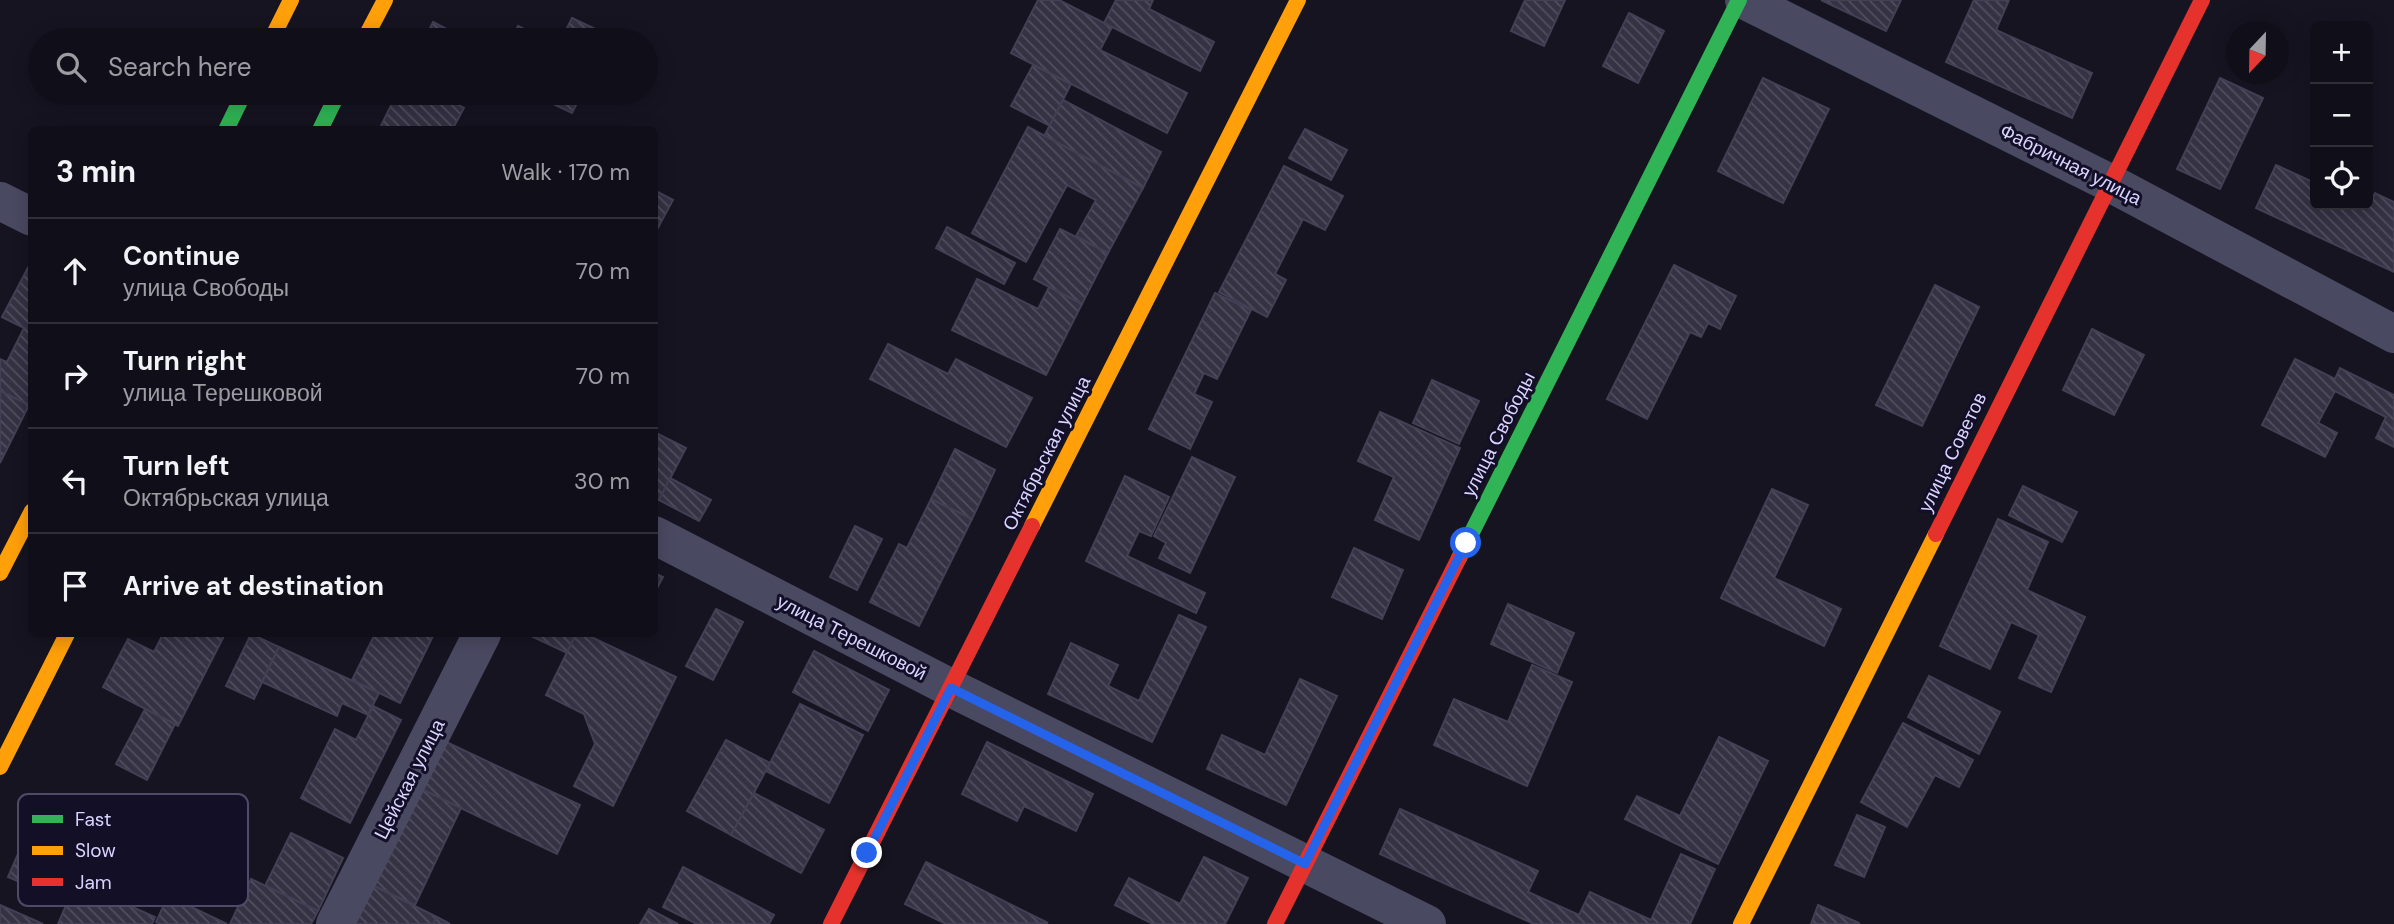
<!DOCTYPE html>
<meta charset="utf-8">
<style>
body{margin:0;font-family:"DM Sans",sans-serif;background:#191822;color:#f1f3f6}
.controls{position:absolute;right:21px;top:21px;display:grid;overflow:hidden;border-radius:10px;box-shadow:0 4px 18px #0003}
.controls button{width:63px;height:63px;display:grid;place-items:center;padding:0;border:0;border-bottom:2px solid #302f38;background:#100f19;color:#f1f3f6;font:35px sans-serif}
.compass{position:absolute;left:2226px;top:21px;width:63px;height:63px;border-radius:50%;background:#100f19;box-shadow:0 4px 18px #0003;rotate:202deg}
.stop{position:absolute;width:21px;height:21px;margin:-16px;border:5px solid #2563eb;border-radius:50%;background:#fff}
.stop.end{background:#2563eb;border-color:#fff;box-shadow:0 2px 7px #0008}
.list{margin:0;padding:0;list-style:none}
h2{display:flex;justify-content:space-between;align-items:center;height:91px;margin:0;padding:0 28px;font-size:30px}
h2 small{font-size:23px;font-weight:400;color:#9c9ca2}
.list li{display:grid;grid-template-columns:46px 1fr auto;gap:21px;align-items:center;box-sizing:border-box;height:105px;padding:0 28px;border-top:2px solid #302f38}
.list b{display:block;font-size:26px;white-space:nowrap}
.list p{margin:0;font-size:23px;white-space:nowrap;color:#9c9ca2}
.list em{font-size:23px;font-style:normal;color:#9c9ca2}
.icon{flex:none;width:38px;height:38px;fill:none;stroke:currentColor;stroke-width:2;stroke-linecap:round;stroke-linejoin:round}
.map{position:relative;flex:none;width:2394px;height:924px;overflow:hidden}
.search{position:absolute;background:#100f19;box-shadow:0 4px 18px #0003;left:28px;top:28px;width:630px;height:77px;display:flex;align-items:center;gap:18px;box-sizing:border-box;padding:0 24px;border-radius:38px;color:#9c9ca2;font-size:26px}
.panel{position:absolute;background:#100f19;box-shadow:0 4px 18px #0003;left:28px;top:126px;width:630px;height:511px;border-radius:10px}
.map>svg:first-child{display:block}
.building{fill:url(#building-back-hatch);stroke:#433f54;stroke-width:2}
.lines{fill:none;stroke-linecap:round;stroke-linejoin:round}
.street{stroke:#4a4962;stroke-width:38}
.fast{stroke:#30b455;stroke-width:16}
.slow{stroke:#ff9f0a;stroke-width:16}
.jam{stroke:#e5322d;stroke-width:16}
.route{stroke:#2563eb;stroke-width:9}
.labels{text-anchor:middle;stroke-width:6;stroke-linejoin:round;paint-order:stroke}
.street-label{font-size:19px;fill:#d9d4ff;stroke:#130f26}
.key{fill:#130f26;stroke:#4e4a67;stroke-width:2}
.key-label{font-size:19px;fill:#d9d4ff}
</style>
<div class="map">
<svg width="2394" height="924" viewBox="0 0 2394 924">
<defs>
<pattern id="building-back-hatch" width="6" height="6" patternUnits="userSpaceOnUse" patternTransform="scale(1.75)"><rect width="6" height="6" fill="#343243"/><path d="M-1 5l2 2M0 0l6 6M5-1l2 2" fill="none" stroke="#514f5f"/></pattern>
</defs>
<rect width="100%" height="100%" fill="#161421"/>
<!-- building -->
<g class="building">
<path d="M1038,0H1059L1112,27L1100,50L1187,93L1167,133L1011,53Z"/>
<path d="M1116,0H1153L1149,9L1214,42L1200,71L1104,23Z"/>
<path d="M1525,0H1565L1544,46L1511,31Z"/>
<path d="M1821,0H1901L1886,31Z"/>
<path d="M1974,0H2009L1996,30L2092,73L2072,118L1946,62Z"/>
<path d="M1629,13L1664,31L1638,83L1603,66Z"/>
<path d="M572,18L610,36L608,40H561Z"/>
<path d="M433,22L468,40H424Z"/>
<path d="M518,26L547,40H511Z"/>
<path d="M1033,65L1071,84L1050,126L1011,106Z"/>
<path d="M1763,78L1829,109L1783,203L1718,171Z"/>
<path d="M2220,78L2263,98L2220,189L2177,169Z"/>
<path d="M397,93H453L449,100L464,108L452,130H379Z"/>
<path d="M530,93H582L572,113Z"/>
<path d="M1063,100L1161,152L1143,188L1044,136Z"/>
<path d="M1028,127L1143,188L1108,253L1076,236L1096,200L1067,185L1026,262L972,233Z"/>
<path d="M1305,129L1347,150L1331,180L1289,158Z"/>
<path d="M2276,165L2315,183V205H2362L2368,208L2375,193L2394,202V272L2256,208Z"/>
<path d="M1284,166L1343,196L1325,230L1303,219L1275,274L1286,280L1267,317L1219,292Z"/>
<path d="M654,190L673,200L654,235Z"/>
<path d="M947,227L1015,263L1004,284L936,248Z"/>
<path d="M1060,229L1108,253L1082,304L1034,279Z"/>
<path d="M32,260V400L29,405L0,391V359L7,362L24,328L2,317Z"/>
<path d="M1674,265L1736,296L1720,329L1708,323L1701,337L1690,332L1647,419L1607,399Z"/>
<path d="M977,279L1038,309L1049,287L1082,304L1046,375L952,330Z"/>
<path d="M1935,285L1979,307L1922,426L1876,405Z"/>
<path d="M1215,293L1251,310L1217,379L1204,373L1194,394L1212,402L1190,449L1149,429Z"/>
<path d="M2092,329L2144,355L2114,415L2063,390Z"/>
<path d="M888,344L948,374L956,359L1032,398L1006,447L870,379Z"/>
<path d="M2295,359L2335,379L2340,368L2394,395V447L2376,438L2386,417L2335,391L2318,423L2337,433L2325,457L2262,425Z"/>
<path d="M1432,380L1479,401L1459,444L1413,423Z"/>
<path d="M0,391L29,405L0,463Z"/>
<path d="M1380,412L1460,448L1419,540L1375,520L1394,477L1358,461Z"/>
<path d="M654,432L686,448L659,500L654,498Z"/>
<path d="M955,449L995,470L972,519L931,499Z"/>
<path d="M1192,457L1235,477L1190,573L1159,558L1166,543L1154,536Z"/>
<path d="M1125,476L1169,497L1151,536L1139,531L1127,556L1205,593L1196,613L1086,561Z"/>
<path d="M670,478L711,500L699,521L659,500Z"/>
<path d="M2023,486L2077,512L2062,542L2009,515Z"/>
<path d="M1772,489L1808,505L1774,578L1841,609L1824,646L1721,598Z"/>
<path d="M931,499L972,519L919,626L870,602L899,544L907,548Z"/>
<path d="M1998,519L2048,542L2027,590L2085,617L2051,692L2019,678L2039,635L2011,622L1990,669L1940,646Z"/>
<path d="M855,526L882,539L857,590L830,577Z"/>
<path d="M1354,548L1403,570L1382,619L1332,597Z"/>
<path d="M654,573L663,577L654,594Z"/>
<path d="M1508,604L1574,633L1557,673L1491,644Z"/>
<path d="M716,609L743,622L713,680L686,666Z"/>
<path d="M1179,615L1206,627L1152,742L1048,694L1071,643L1118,665L1108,686L1139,701Z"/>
<path d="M163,634H225L178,726L103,687L128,639L154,652Z"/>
<path d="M251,634L279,647L254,699L226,686Z"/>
<path d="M375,634H434L400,703L352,680Z"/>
<path d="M527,634H576L567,653Z"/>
<path d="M576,634H585L676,677L613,806L574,786L595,744L584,714L546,695Z"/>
<path d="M279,647L379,693L368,715L342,703L337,716L262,682Z"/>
<path d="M814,651L889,690L868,731L793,692Z"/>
<path d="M1532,665L1572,682L1527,786L1434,745L1454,699L1508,722Z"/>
<path d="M1929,676L2000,712L1979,754L1908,717Z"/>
<path d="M1300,679L1337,696L1286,805L1207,769L1222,735L1265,755Z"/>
<path d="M800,704L863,735L829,803L766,771Z"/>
<path d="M373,706L401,720L350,823L301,798L335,729L356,740Z"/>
<path d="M145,709L175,724L147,780L116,764Z"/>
<path d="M1903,723L1973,760L1959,787L1935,775L1907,827L1861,802Z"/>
<path d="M1719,737L1768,761L1718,864L1625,819L1637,796L1680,816Z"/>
<path d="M442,740L580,805L557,854L419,788Z"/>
<path d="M726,740L770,763L731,835L687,811Z"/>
<path d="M987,742L1093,794L1076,831L1024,806L1017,821L962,794Z"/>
<path d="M419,788L461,808L415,905L372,885Z"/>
<path d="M754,793L824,830L801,873L731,835Z"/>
<path d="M1400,809L1538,871L1528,892L1579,915L1590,892L1651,920L1681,854L1715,869L1690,924H1534L1380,854Z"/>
<path d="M35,815L138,859L120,901L76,882L67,902L8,877Z"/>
<path d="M1857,815L1885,827L1864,877L1835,865Z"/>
<path d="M291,833L343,858L318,911L265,886Z"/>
<path d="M1204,857L1248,878L1225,924H1153L1115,905L1129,878L1180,904Z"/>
<path d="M926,862L1048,923L946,924L905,904Z"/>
<path d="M683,867L774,915L769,924H697L663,907Z"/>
<path d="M251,879L318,911L311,924H230Z"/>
<path d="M76,882L155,917L152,924H58Z"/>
<path d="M372,885L437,917L433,924H354Z"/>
<path d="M168,896L227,924H160L156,922Z"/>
<path d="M0,905L43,924H0Z"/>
<path d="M1818,905L1859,923V924H1811Z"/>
<path d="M649,909L678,924H640Z"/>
<path d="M437,917L450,924H433Z"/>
</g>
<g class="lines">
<!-- street -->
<g class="street">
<path d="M1744,0L2110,183L2394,334"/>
<path d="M0,201L32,217"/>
<path d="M654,535L951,688L1427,924"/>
<path d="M335,924L482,634"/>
</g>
<!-- fast -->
<g class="fast">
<path d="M226,130L244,93"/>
<path d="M320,130L338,93"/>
<path d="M1459,558L1739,0"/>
</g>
<!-- slow -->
<g class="slow">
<path d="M271,40L291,0"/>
<path d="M364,40L385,0"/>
<path d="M1032,526L1298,0"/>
<path d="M0,573L32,511"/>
<path d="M0,767L67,634"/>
<path d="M1741,924L1936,534"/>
</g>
<!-- jam -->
<g class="jam">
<path d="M1936,534L2202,0"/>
<path d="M831,924L1032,526"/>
<path d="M1275,924L1459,558"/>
</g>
</g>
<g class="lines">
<!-- route -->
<path class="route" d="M867,853L951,688L1305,864L1466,543"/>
</g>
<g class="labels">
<!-- street labels -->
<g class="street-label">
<text transform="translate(2071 164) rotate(27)" y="7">Фабричная улица</text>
<text transform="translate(1498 434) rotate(-63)" y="7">улица Свободы</text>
<text transform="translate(1952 452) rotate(-64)" y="7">улица Советов</text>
<text transform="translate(1046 453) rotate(-63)" y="7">Октябрьская улица</text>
<text transform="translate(852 637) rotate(27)" y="7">улица Терешковой</text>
<text transform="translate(409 779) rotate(-63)" y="7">Цейская улица</text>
</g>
</g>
<!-- legend -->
<rect x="18" y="794" width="230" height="112" rx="10" class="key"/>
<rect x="32" y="815" width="31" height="8" fill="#30b455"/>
<rect x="32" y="846" width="31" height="9" fill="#ff9f0a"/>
<rect x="32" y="878" width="31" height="8" fill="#e5322d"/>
<g class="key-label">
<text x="75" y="826">Fast</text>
<text x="75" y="857">Slow</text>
<text x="75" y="889">Jam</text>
</g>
</svg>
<div class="controls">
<button>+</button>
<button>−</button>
<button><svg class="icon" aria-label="locate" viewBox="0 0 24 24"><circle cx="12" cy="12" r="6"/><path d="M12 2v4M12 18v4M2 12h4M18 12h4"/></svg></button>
</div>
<svg class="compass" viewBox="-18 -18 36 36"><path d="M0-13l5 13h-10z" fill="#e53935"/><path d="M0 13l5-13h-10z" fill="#9c9ca2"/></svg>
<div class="stop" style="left:1466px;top:543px"></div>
<div class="stop end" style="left:867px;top:853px"></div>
<div class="search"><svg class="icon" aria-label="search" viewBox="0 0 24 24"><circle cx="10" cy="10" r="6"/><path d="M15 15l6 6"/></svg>Search here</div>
<section class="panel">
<h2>3 min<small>Walk · 170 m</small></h2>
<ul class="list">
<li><svg class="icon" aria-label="ahead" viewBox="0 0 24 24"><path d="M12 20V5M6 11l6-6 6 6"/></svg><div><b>Continue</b><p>улица Свободы</p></div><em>70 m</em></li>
<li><svg class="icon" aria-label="right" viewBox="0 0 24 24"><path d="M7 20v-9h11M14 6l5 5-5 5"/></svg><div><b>Turn right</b><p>улица Терешковой</p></div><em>70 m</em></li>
<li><svg class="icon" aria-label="left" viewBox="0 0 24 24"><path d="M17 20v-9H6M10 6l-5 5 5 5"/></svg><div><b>Turn left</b><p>Октябрьская улица</p></div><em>30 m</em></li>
<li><svg class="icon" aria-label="arrive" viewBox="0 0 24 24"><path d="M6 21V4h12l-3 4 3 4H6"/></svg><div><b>Arrive at destination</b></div></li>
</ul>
</section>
</div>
